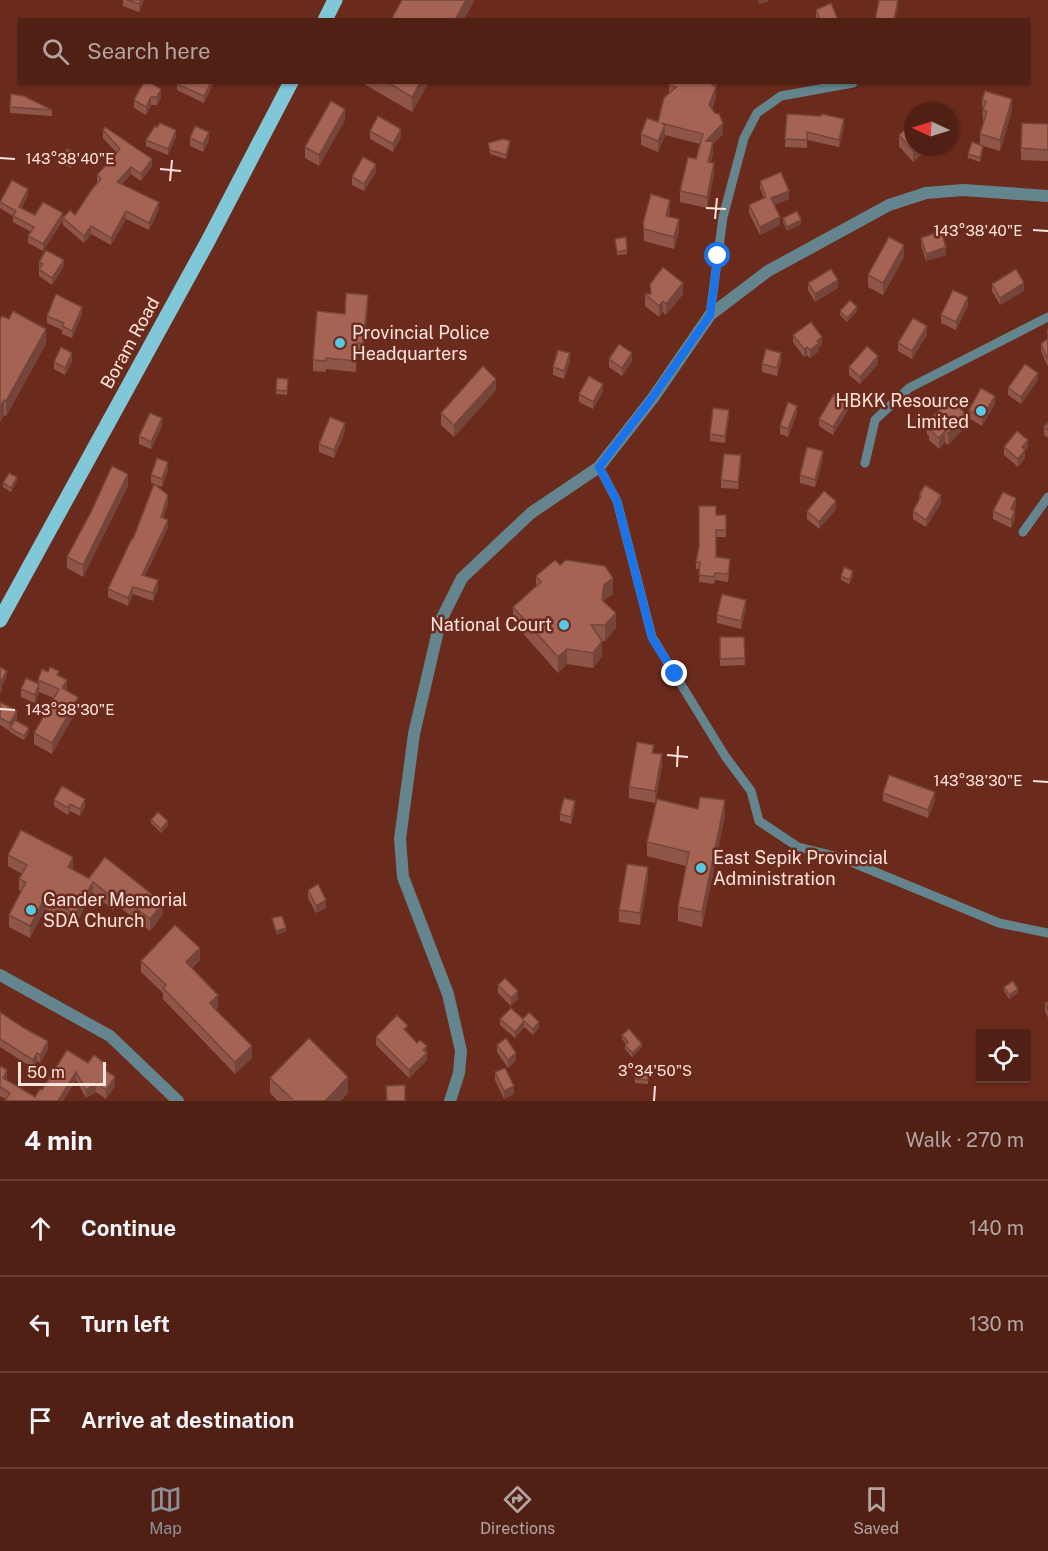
<!DOCTYPE html>
<meta charset="utf-8">
<style>
body{margin:0;font-family:"Public Sans",sans-serif;background:#56281e;color:#f1f3f6}
.controls{position:absolute;right:18px;bottom:18px;display:grid;overflow:hidden;border-radius:0px;box-shadow:0 2px 4px #0004}
.controls button{width:54px;height:54px;display:grid;place-items:center;padding:0;border:0;border-bottom:2px solid #673e34;background:#502015;color:#f1f3f6;font:30px sans-serif}
.compass{position:absolute;left:904px;top:102px;width:54px;height:54px;border-radius:50%;background:#502015;box-shadow:0 2px 4px #0004;rotate:274deg}
.scale{position:absolute;left:18px;bottom:15px;width:88px;box-sizing:border-box;padding-left:6px;border:3px solid #fde4de;border-top:0;font-size:16px;line-height:21px;white-space:nowrap;color:#fde4de;-webkit-text-stroke:4px #6b2b1c;paint-order:stroke}
.stop{position:absolute;width:18px;height:18px;margin:-14px;border:4px solid #1a73e8;border-radius:50%;background:#fff}
.stop.end{background:#1a73e8;border-color:#fff;box-shadow:0 2px 6px #0008}
.list{margin:0;padding:0;list-style:none}
h2{display:flex;justify-content:space-between;align-items:center;height:78px;margin:0;padding:0 24px;font-size:26px}
h2 small{font-size:20px;font-weight:400;color:#b4a3a0}
.list li{display:grid;grid-template-columns:39px 1fr auto;gap:18px;align-items:center;box-sizing:border-box;height:96px;padding:0 24px;border-top:2px solid #673e34}
.list b{display:block;font-size:22px;white-space:nowrap}
.list em{font-size:20px;font-style:normal;color:#b4a3a0}
.icon{flex:none;width:33px;height:33px;fill:none;stroke:currentColor;stroke-width:2;stroke-linecap:round;stroke-linejoin:round}
.map{position:relative;flex:none;width:1048px;height:1101px;overflow:hidden}
.search{position:absolute;background:#502015;box-shadow:0 2px 4px #0004;left:18px;right:18px;top:18px;height:66px;display:flex;align-items:center;gap:15px;box-sizing:border-box;padding:0 21px;border-radius:0px;color:#b4a3a0;font-size:22px}
.sheet{height:366px;background:#502015}
nav{display:flex;justify-content:space-around;align-items:center;box-sizing:border-box;height:84px;border-top:2px solid #673e34;background:#502015;font-size:16px;color:#b4a3a0}
nav a{display:grid;justify-items:center;gap:3px}
nav .on{color:#8c9099}
.map>svg:first-child{display:block}
.lines{fill:none;stroke-linecap:round;stroke-linejoin:round}
.minor{stroke:#64858e;stroke-width:9}
.tertiary{stroke:#64858e;stroke-width:12}
.primary{stroke:#80c7d8;stroke-width:15}
.wall{fill:#8e5548}
.shaded-wall{fill:#74453b}
.building{fill:#a56354;stroke:#74453b;stroke-width:1.5}
.route{stroke:#1a73e8;stroke-width:8}
.ticks{fill:none;stroke:#fde4de;stroke-width:2}
.poi-dot{fill:#57c9e2;stroke:#6b2b1c;stroke-width:2}
.labels{text-anchor:middle;stroke-width:5;stroke-linejoin:round;paint-order:stroke}
.poi-label{font-size:18px;fill:#fde4de;stroke:#6b2b1c;text-anchor:start}
.street-label{font-size:18px;fill:#fde4de;stroke:#6b2b1c}
.ticks-label{font-size:15px;text-anchor:middle;fill:#fde4de;stroke:#6b2b1c;stroke-width:5;stroke-linejoin:round;paint-order:stroke}
</style>
<div class="map">
<svg width="1048" height="1101" viewBox="0 0 1048 1101">
<rect width="100%" height="100%" fill="#6b2b1c"/>
<g class="lines">
<!-- minor -->
<g class="minor">
<path d="M710,315L723,217L744,138L757,113L781,96L853,83"/>
<path d="M865,463L875,420L909,388L1048,317"/>
<path d="M599,467L617,501L652,637L725,756L751,791L759,821L798,847L839,857L999,923L1048,933"/>
<path d="M1023,532L1048,497"/>
</g>
<!-- tertiary -->
<g class="tertiary">
<path d="M0,975L110,1036L178,1101"/>
<path d="M450,1101L459,1073L461,1051L448,994L403,877L400,839L414,734L440,622L462,578L531,513L599,467L653,398L710,315L768,271L889,205L926,193L963,190L1048,196"/>
</g>
<!-- primary -->
<g class="primary">
<path d="M325,20L335,0"/>
<path d="M0,620L208,241L291,82"/>
</g>
</g>
<!-- wall -->
<g class="wall">
<path d="M123,0H144L139,12L123,6Z"/>
<path d="M816,10L838,20H816Z"/>
<path d="M214,82L204,103L177,90V84Z"/>
<path d="M364,82H429L412,112L364,84Z"/>
<path d="M717,82L716,87V98L712,109L723,134L713,144V153L711,162L714,174L707,208L680,202V191L696,159L700,144L665,135L658,152L641,145V134L658,122L669,93V85Z"/>
<path d="M161,89V97L157,105H151L146,115L134,108V100Z"/>
<path d="M982,100L1012,110L1000,151L983,146V150L980,162L968,158V154L980,145V134L983,122Z"/>
<path d="M10,107L52,110V116L10,113Z"/>
<path d="M787,114L844,127L839,147L807,140V148L785,147Z"/>
<path d="M345,120L319,166L305,158V147Z"/>
<path d="M1048,124V161L1021,160V148Z"/>
<path d="M103,130L152,166L141,181L131,174L122,184L159,209L149,230L126,219L111,245L91,234L84,243L63,225V220L43,251L28,243V236L31,232L13,222V216L0,208V202L28,195L21,208L35,215L63,218L75,215L98,183L97,182V175L117,153L103,138Z"/>
<path d="M370,131L401,137L393,152L370,139Z"/>
<path d="M899,135L913,147H930L913,162L899,146Z"/>
<path d="M176,136L168,155L146,146V140Z"/>
<path d="M190,138L209,140L203,152L190,146Z"/>
<path d="M488,143L510,145L506,159L490,154Z"/>
<path d="M76,157L71,168L62,164V160Z"/>
<path d="M376,172L364,191L352,185V177Z"/>
<path d="M760,181L789,199L774,205L780,225L760,235L749,213V205L764,198L760,188Z"/>
<path d="M670,211L669,217L679,231L674,249L644,241L643,223Z"/>
<path d="M783,218L801,224L787,231L783,222Z"/>
<path d="M921,238L946,255L926,261L921,245Z"/>
<path d="M615,239L627,250V254L617,255Z"/>
<path d="M904,257L883,295L868,287V275Z"/>
<path d="M39,262L64,266L52,285L39,276Z"/>
<path d="M808,283L838,288L815,302L808,290Z"/>
<path d="M650,284L683,294L666,315L663,312L659,317L645,306V294H650Z"/>
<path d="M992,284L1024,291L1000,305L992,291Z"/>
<path d="M368,305L363,354H357L356,372L326,369V372L313,371V360L345,314Z"/>
<path d="M968,305L956,330L941,323V315Z"/>
<path d="M840,311H857L847,322L840,315Z"/>
<path d="M82,314L72,338L62,334V330L47,323V316Z"/>
<path d="M0,320L46,344L6,416L4,415L0,422Z"/>
<path d="M1047,329H1048V365H1047L1041,351V344L1048,338Z"/>
<path d="M927,334L912,359L898,351V343Z"/>
<path d="M793,335L822,345L819,347V351L810,358L807,355L804,357L793,342Z"/>
<path d="M609,359L632,361L622,376L609,367Z"/>
<path d="M72,361L65,375L54,369V362Z"/>
<path d="M570,361L564,379L553,375V367Z"/>
<path d="M781,361L777,376L762,372V364Z"/>
<path d="M878,364L860,384L849,375V367Z"/>
<path d="M277,378L288,379L287,395L276,394Z"/>
<path d="M1038,380L1021,404L1008,395V388Z"/>
<path d="M496,390L454,437L441,425V413Z"/>
<path d="M603,391L593,409L579,402V394Z"/>
<path d="M995,404L982,426L969,418V410Z"/>
<path d="M848,410L833,435L819,426V419Z"/>
<path d="M797,413L788,437L780,434V426Z"/>
<path d="M729,417L725,443L710,441V434Z"/>
<path d="M927,422L966,426L948,445L945,442L939,449L929,440V436L927,434Z"/>
<path d="M1048,422V438L1044,435V427Z"/>
<path d="M162,426L151,449L139,444V436Z"/>
<path d="M345,431L334,458L319,452V444Z"/>
<path d="M1004,447L1028,448L1025,450V458L1018,467L1004,455Z"/>
<path d="M823,459L815,487L800,483V475Z"/>
<path d="M741,463L738,489L721,488V480Z"/>
<path d="M168,470L162,487L156,485L168,503L163,518L168,527L145,576L158,588L153,601L133,594L128,606L108,597V589L133,539L154,484L151,483V475Z"/>
<path d="M17,481L11,492L3,487V483Z"/>
<path d="M128,486L83,577L67,568V557Z"/>
<path d="M919,495L941,503L926,527L913,519V511L919,501Z"/>
<path d="M1016,506L1014,510L1015,518L1011,528L993,519V511Z"/>
<path d="M836,509L819,529L807,519V511Z"/>
<path d="M726,515V537H716V557L730,566L728,582L715,580L714,584L699,582L700,569H696V562Z"/>
<path d="M560,565L613,594L604,600V602L616,628L605,641H602V656L593,668L567,664L558,673L513,622V607L536,587V576Z"/>
<path d="M853,575L849,584L841,580V576Z"/>
<path d="M746,608L741,629L717,623V615Z"/>
<path d="M720,637H744L745,665L720,666Z"/>
<path d="M59,676L67,691L78,708L52,754L34,744V733L54,698L39,692L35,703L21,697V689L38,683V680Z"/>
<path d="M0,702L17,719L16,721L29,732L24,740L10,732V731L0,725Z"/>
<path d="M654,753L662,766L655,803L629,798V787Z"/>
<path d="M883,793L935,800L928,818L883,801Z"/>
<path d="M54,800L85,806L80,816L70,811L68,815L54,806Z"/>
<path d="M575,809L571,824L560,821V814Z"/>
<path d="M725,815L702,927L678,921V907L686,866L647,856V842Z"/>
<path d="M151,820L168,825L161,833L151,823Z"/>
<path d="M8,855L73,869V870L89,879L163,914L150,931L117,905L113,910L93,893L75,925L45,909L30,938L9,927V915L22,892L19,890V879L22,874L8,866Z"/>
<path d="M648,879L640,925L619,922V910Z"/>
<path d="M308,890L326,908L316,913L308,898Z"/>
<path d="M200,960L192,968L218,1007L215,1010L252,1058L235,1074L163,999V993L141,972V961Z"/>
<path d="M498,985L518,999L511,1006L498,993Z"/>
<path d="M1004,987L1018,993L1009,999L1004,991Z"/>
<path d="M1048,1002V1018L1045,1011V1003Z"/>
<path d="M0,1012L48,1049L40,1063L37,1061L33,1068L0,1047Z"/>
<path d="M500,1019H523L539,1028L533,1035L524,1027L515,1038L500,1025Z"/>
<path d="M408,1033L417,1043L427,1046V1060L409,1078L376,1045V1037Z"/>
<path d="M622,1035L642,1047L632,1057L625,1049V1045L626,1044L622,1039Z"/>
<path d="M497,1045L516,1061L508,1068L497,1052Z"/>
<path d="M88,1063L107,1071L115,1086L106,1099L96,1092L86,1098L76,1080L63,1101H5L6,1099L0,1096V1066L7,1078L6,1080L35,1097L42,1090Z"/>
<path d="M649,1070L648,1084L635,1083V1079Z"/>
<path d="M495,1072L514,1094L504,1099L495,1080Z"/>
<path d="M270,1078L348,1093L340,1101H278L270,1093Z"/>
</g>
<!-- shaded-wall -->
<g class="shaded-wall">
<path d="M141,0H144L139,12V4Z"/>
<path d="M466,0H475L464,20H455Z"/>
<path d="M758,0H768V2L758,4Z"/>
<path d="M898,0V8L895,20H894Z"/>
<path d="M211,82H214L204,103V96Z"/>
<path d="M420,82H429L412,112V97Z"/>
<path d="M713,82H717L712,96V85Z"/>
<path d="M716,87V98L709,115V105Z"/>
<path d="M161,89V97L157,105V97Z"/>
<path d="M151,97V105L146,115V107Z"/>
<path d="M1012,99V110L1000,151V140Z"/>
<path d="M345,109V120L319,166V155Z"/>
<path d="M844,119V127L839,147V140Z"/>
<path d="M723,123V134L713,144V153L708,173L706,141Z"/>
<path d="M665,125V136L658,152V141Z"/>
<path d="M401,129V137L393,152V144Z"/>
<path d="M176,130V136L168,155V149Z"/>
<path d="M209,132V140L203,152V144Z"/>
<path d="M510,141V145L506,159V155Z"/>
<path d="M917,147H930L913,162V151Z"/>
<path d="M76,153V157L71,168V164Z"/>
<path d="M152,159V166L141,181V174Z"/>
<path d="M714,163V174L707,208V197Z"/>
<path d="M376,164V172L364,191V184Z"/>
<path d="M131,167V174L117,189V182Z"/>
<path d="M28,189V195L19,213V207Z"/>
<path d="M789,191V199L771,206V198Z"/>
<path d="M670,200V211L666,227V216Z"/>
<path d="M159,202V209L149,230V223Z"/>
<path d="M126,211V219L111,245V238Z"/>
<path d="M63,213V219L43,251V244Z"/>
<path d="M780,217V225L760,235V227Z"/>
<path d="M679,219V231L674,249V237Z"/>
<path d="M801,220V224L787,231V227Z"/>
<path d="M91,226V234L84,243V236Z"/>
<path d="M904,245V257L883,295V283Z"/>
<path d="M946,247V255L926,261V254Z"/>
<path d="M64,260V266L52,285V278Z"/>
<path d="M838,280V288L815,302V294Z"/>
<path d="M683,283V294L666,315V304Z"/>
<path d="M1024,283V291L1000,305V298Z"/>
<path d="M368,295V305L363,354V343Z"/>
<path d="M968,297V305L956,330V322Z"/>
<path d="M663,301V312L659,317V306Z"/>
<path d="M82,307V314L72,338V331Z"/>
<path d="M857,307V311L847,322V318Z"/>
<path d="M927,326V334L912,359V351Z"/>
<path d="M46,329V344L6,416V401Z"/>
<path d="M822,337V345L819,347V351L810,358V350L817,341Z"/>
<path d="M807,347V355L804,357V349Z"/>
<path d="M72,353V361L65,375V368Z"/>
<path d="M570,353V361L564,379V371Z"/>
<path d="M632,353V361L622,376V368Z"/>
<path d="M781,353V361L777,376V368Z"/>
<path d="M878,356V364L860,384V377Z"/>
<path d="M1038,373V380L1021,404V397Z"/>
<path d="M496,379V390L454,437V425Z"/>
<path d="M603,384V391L593,409V402Z"/>
<path d="M995,396V404L982,426V418Z"/>
<path d="M4,400V415L0,422V407Z"/>
<path d="M848,403V410L833,435V427Z"/>
<path d="M797,406V413L788,437V429Z"/>
<path d="M729,410V417L725,443V436Z"/>
<path d="M966,414V426L948,445V433Z"/>
<path d="M162,418V426L151,449V442Z"/>
<path d="M345,423V431L334,458V450Z"/>
<path d="M945,431V442L939,449V438Z"/>
<path d="M1028,440V448L1025,450V458L1018,467V459L1022,447Z"/>
<path d="M823,451V459L815,487V480Z"/>
<path d="M168,462V470L162,487V479Z"/>
<path d="M128,474V486L83,577V565Z"/>
<path d="M17,477V481L11,492V488Z"/>
<path d="M168,495V503L161,524V517Z"/>
<path d="M941,495V503L926,527V520Z"/>
<path d="M1016,498V506L1011,516V509Z"/>
<path d="M836,501V509L819,529V522Z"/>
<path d="M1015,511V518L1011,528V520Z"/>
<path d="M168,520V527L142,582V575Z"/>
<path d="M613,578V594L604,600L602,616V600L604,585Z"/>
<path d="M158,580V588L153,601V593Z"/>
<path d="M133,587V594L128,606V598Z"/>
<path d="M746,600V608L741,629V621Z"/>
<path d="M616,613V628L605,641V625Z"/>
<path d="M602,641V656L593,668V653Z"/>
<path d="M567,649V664L558,673V657Z"/>
<path d="M7,671V677L2,686V691L0,694V683Z"/>
<path d="M67,680V691L62,688Z"/>
<path d="M39,684V692L35,703V695Z"/>
<path d="M78,697V708L52,754V743Z"/>
<path d="M17,711V719L11,729L10,728V731V723Z"/>
<path d="M29,728V732L24,740V736Z"/>
<path d="M662,754V766L655,803V791Z"/>
<path d="M935,792V800L928,818V810Z"/>
<path d="M85,799V806L80,816V809Z"/>
<path d="M725,800V815L702,927V912Z"/>
<path d="M575,801V809L571,824V817Z"/>
<path d="M70,804V811L68,815V808Z"/>
<path d="M168,821V825L161,833V829Z"/>
<path d="M73,857V869L68,879V867Z"/>
<path d="M648,867V879L640,925V913Z"/>
<path d="M93,882V893L75,925V914Z"/>
<path d="M117,893V905L113,910V898Z"/>
<path d="M45,897V909L30,938V926Z"/>
<path d="M326,900V908L316,913V906Z"/>
<path d="M163,903V914L150,931V919Z"/>
<path d="M286,928V932L276,935V931Z"/>
<path d="M200,948V960L186,974V962Z"/>
<path d="M1018,989V993L1009,999V995Z"/>
<path d="M518,991V999L511,1006V998Z"/>
<path d="M218,995V1007L210,1015V1003Z"/>
<path d="M524,1021V1027L515,1038V1032Z"/>
<path d="M539,1022V1028L533,1035V1029Z"/>
<path d="M48,1041V1049L40,1063V1055Z"/>
<path d="M642,1044V1047L632,1057V1053Z"/>
<path d="M252,1046V1058L235,1074V1062Z"/>
<path d="M427,1046V1060L409,1078V1070L423,1050Z"/>
<path d="M37,1053V1061L33,1068V1060Z"/>
<path d="M516,1053V1061L508,1068V1060Z"/>
<path d="M7,1070V1078L3,1087V1078Z"/>
<path d="M76,1072V1080L63,1101H58Z"/>
<path d="M115,1077V1086L106,1099V1090Z"/>
<path d="M348,1077V1093L340,1101H325Z"/>
<path d="M96,1083V1092L86,1098V1090Z"/>
<path d="M514,1086V1094L504,1099V1091Z"/>
</g>
<!-- building -->
<g class="building">
<path d="M127,0H141L139,4Z"/>
<path d="M402,0H466L455,20H391Z"/>
<path d="M879,0H898L894,20H875Z"/>
<path d="M831,3L838,20H820L816,10Z"/>
<path d="M144,82H149L161,89L157,97H151L146,107L134,100Z"/>
<path d="M178,82H211L204,96L177,84Z"/>
<path d="M387,82H420L412,97Z"/>
<path d="M670,82H713L712,85L716,87L709,105L715,113L719,114L723,123L706,141L713,142L708,162L714,163L707,197L680,191L688,157L696,159L703,134L661,123L665,125L658,141L641,134L647,118L658,122L664,98L676,87L669,85Z"/>
<path d="M985,91L1012,99L1000,140L980,134L987,111L983,110L986,101L982,100Z"/>
<path d="M11,94L24,96L52,110L10,107Z"/>
<path d="M331,101L345,109L319,155L305,147Z"/>
<path d="M787,114L821,116L822,114L844,119L839,140L807,132V140L785,139Z"/>
<path d="M378,116L401,129L393,144L370,131Z"/>
<path d="M913,122V147H917L913,151L899,135Z"/>
<path d="M160,123L176,130L168,149L146,140L155,126L157,127Z"/>
<path d="M1022,123L1048,124V150L1021,148Z"/>
<path d="M195,126L209,132L203,144L190,138Z"/>
<path d="M105,127L152,159L141,174L131,167L117,182L159,202L149,223L126,211L111,238L91,226L84,236L63,218L70,210L75,215L92,189L101,179L97,175L120,149L103,130Z"/>
<path d="M503,139L510,141L506,155L490,150L488,143Z"/>
<path d="M972,142L983,146L980,158L968,154Z"/>
<path d="M67,149L76,153L71,164L62,160Z"/>
<path d="M363,157L376,164L364,184L352,177Z"/>
<path d="M781,172L789,191L771,198L780,217L760,227L749,205L766,197L760,181Z"/>
<path d="M12,180L28,189L19,207L35,215L43,202L63,213L43,244L28,236L34,227L13,216L16,211L0,202Z"/>
<path d="M651,194L670,200L666,216L679,219L674,237L644,229L643,223Z"/>
<path d="M797,211L801,220L787,227L783,218Z"/>
<path d="M941,231L946,247L926,254L921,238Z"/>
<path d="M626,237L627,250L617,252L615,239Z"/>
<path d="M889,237L904,245L883,283L868,275Z"/>
<path d="M46,250L64,260L52,278L39,269L43,264L39,262Z"/>
<path d="M663,267L683,283L666,304L663,301L659,306L645,294H651L650,284Z"/>
<path d="M831,269L838,280L815,294L808,283Z"/>
<path d="M1016,269L1024,283L1000,298L992,284Z"/>
<path d="M953,290L968,297L956,322L941,315Z"/>
<path d="M346,293L368,295L363,343H357L356,361L326,358V361L313,360L317,311L345,314Z"/>
<path d="M56,294L82,307L72,331L62,326L64,323L47,316Z"/>
<path d="M850,300L857,307L847,318L840,311Z"/>
<path d="M13,311L46,329L6,401L4,400L0,407V320L2,316L9,319Z"/>
<path d="M913,318L927,326L912,351L898,343Z"/>
<path d="M811,322L822,337L817,341L819,343L810,350L807,347L804,349L793,335Z"/>
<path d="M1048,338V357L1047,358L1041,344Z"/>
<path d="M619,344L632,353L622,368L609,359Z"/>
<path d="M867,346L878,356L860,377L849,367Z"/>
<path d="M61,347L72,353L65,368L54,362Z"/>
<path d="M766,349L781,353L777,368L762,364Z"/>
<path d="M558,350L570,353L564,371L553,367Z"/>
<path d="M1025,364L1038,373L1021,397L1008,388Z"/>
<path d="M483,366L496,379L454,425L441,413Z"/>
<path d="M589,376L603,384L593,402L579,394Z"/>
<path d="M277,378L288,379L287,391L276,390Z"/>
<path d="M981,388L995,396L982,418L969,410Z"/>
<path d="M834,394L848,403L833,427L819,419Z"/>
<path d="M950,399L966,414L948,433L945,431L939,438L929,429L932,427L927,422Z"/>
<path d="M788,402L797,406L788,429L780,426Z"/>
<path d="M713,408L729,410L725,436L710,434Z"/>
<path d="M150,413L162,418L151,442L139,436Z"/>
<path d="M330,417L345,423L334,450L319,444Z"/>
<path d="M1048,422V430L1044,427Z"/>
<path d="M1017,431L1028,440L1022,447L1025,450L1018,459L1004,447Z"/>
<path d="M807,447L823,451L815,480L800,475Z"/>
<path d="M724,454L741,455L738,482L721,480Z"/>
<path d="M157,458L168,462L162,479L151,475Z"/>
<path d="M112,466L128,474L83,565L67,557L91,512Z"/>
<path d="M9,473L17,477L11,488L3,483Z"/>
<path d="M154,484L168,495L161,517L168,520L142,575L158,580L153,593L133,587L128,598L108,589L132,538L133,539Z"/>
<path d="M925,485L941,495L926,520L913,511L921,496L919,495Z"/>
<path d="M824,491L836,501L819,522L807,511Z"/>
<path d="M1003,492L1016,498L1011,509L1015,511L1011,520L993,511Z"/>
<path d="M699,506H716V515H726V530H716V557L730,559L728,574L715,573L714,577L699,575L700,562H696L699,547Z"/>
<path d="M555,560L560,565L566,560L605,566L613,578L604,585L602,600L616,613L605,625H591L602,641L593,653L567,649L558,657L513,607L541,582L536,576Z"/>
<path d="M844,567L853,571L849,580L841,576Z"/>
<path d="M722,594L746,600L741,621L717,615Z"/>
<path d="M720,637H744L745,658L720,659Z"/>
<path d="M0,667L7,671L0,683L2,684L0,688Z"/>
<path d="M50,667L59,671L57,675L67,680L62,688L78,697L52,743L34,733L59,689L38,680L42,669L48,672Z"/>
<path d="M26,678L39,684L35,695L21,689Z"/>
<path d="M0,702L17,711L10,723L0,718Z"/>
<path d="M15,720L29,728L24,736L10,728Z"/>
<path d="M637,742L654,745L652,753L662,754L655,791L629,787Z"/>
<path d="M889,775L935,792L928,810L883,793Z"/>
<path d="M62,786L85,799L80,809L70,804L68,808L54,800Z"/>
<path d="M700,797L725,800L702,912L678,907L689,852L647,842L657,799L698,809Z"/>
<path d="M564,798L575,801L571,817L560,814Z"/>
<path d="M158,812L168,821L161,829L151,820Z"/>
<path d="M21,830L73,857L68,867L90,879L89,878L105,857L163,903L150,919L117,893L113,898L93,882L75,914L45,897L30,926L9,915L26,882L19,879L27,865L8,855Z"/>
<path d="M627,864L648,867L640,913L619,910Z"/>
<path d="M318,884L326,900L316,906L308,890Z"/>
<path d="M282,916L286,928L276,931L272,918Z"/>
<path d="M175,925L200,948L186,962L218,995L210,1003L214,1008L252,1046L235,1062L163,988L166,985L141,961Z"/>
<path d="M505,978L518,991L511,998L498,985Z"/>
<path d="M1013,981L1018,989L1009,995L1004,987Z"/>
<path d="M1048,1002V1010L1045,1003Z"/>
<path d="M511,1008L523,1019L529,1012L539,1022L533,1029L524,1021L515,1032L500,1019Z"/>
<path d="M0,1012L24,1028L48,1041L40,1055L37,1053L33,1060L0,1039Z"/>
<path d="M397,1015L408,1026L404,1029L417,1043L420,1040L427,1046L423,1050L427,1053L409,1070L376,1037Z"/>
<path d="M629,1029L642,1044L632,1053L625,1045L628,1042L622,1035Z"/>
<path d="M309,1038L348,1077L325,1101H294L270,1078Z"/>
<path d="M506,1038L516,1053L508,1060L497,1045Z"/>
<path d="M67,1050L88,1063L94,1055L107,1065L104,1069L115,1077L106,1090L96,1083L86,1090L76,1072L58,1101H5L10,1093L0,1087V1066L7,1070L3,1078L35,1097L40,1089L42,1090Z"/>
<path d="M505,1068L514,1086L504,1091L495,1072Z"/>
<path d="M636,1069L649,1070L648,1080L635,1079Z"/>
<path d="M405,1085V1101H387L386,1086Z"/>
</g>
<g class="lines">
<!-- route -->
<path class="route" d="M675,674L652,638L617,501L599,467L652,398L710,315L718,256"/>
</g>
<!-- ticks -->
<path class="ticks" d="M0,158L15,159M160,169L181,171M170,181L172,160M706,208L726,209M715,219L717,198M1033,230L1048,231M0,709L15,710M667,755L688,757M677,767L678,746M1033,781L1048,782M654,1101L655,1086"/>
<!-- markers -->
<g class="poi-dot">
<circle cx="340" cy="343" r="6"/>
<circle cx="981" cy="411" r="6"/>
<circle cx="564" cy="625" r="6"/>
<circle cx="701" cy="868" r="6"/>
<circle cx="31" cy="910" r="6"/>
</g>
<g class="labels">
<!-- poi labels -->
<g class="poi-label">
<text x="352" y="339">Provincial Police<tspan x="352" dy="21">Headquarters</tspan></text>
<text x="969" y="407" text-anchor="end">HBKK Resource<tspan x="969" dy="21">Limited</tspan></text>
<text x="552" y="631" text-anchor="end">National Court</text>
<text x="713" y="864">East Sepik Provincial<tspan x="713" dy="21">Administration</tspan></text>
<text x="43" y="906">Gander Memorial<tspan x="43" dy="21">SDA Church</tspan></text>
</g>
<!-- street labels -->
<g class="street-label">
<text transform="translate(130 343) rotate(-61)" y="6">Boram Road</text>
</g>
</g>
<g class="ticks-label">
<text x="70" y="164">143°38'40"E</text>
<text x="978" y="236">143°38'40"E</text>
<text x="70" y="715">143°38'30"E</text>
<text x="978" y="786">143°38'30"E</text>
<text x="655" y="1076">3°34'50"S</text>
</g>
</svg>
<div class="controls">
<button><svg class="icon" aria-label="locate" viewBox="0 0 24 24"><circle cx="12" cy="12" r="6"/><path d="M12 2v4M12 18v4M2 12h4M18 12h4"/></svg></button>
</div>
<svg class="compass" viewBox="-18 -18 36 36"><path d="M0-13l5 13h-10z" fill="#e53935"/><path d="M0 13l5-13h-10z" fill="#b4a3a0"/></svg>
<div class="scale">50 m</div>
<div class="stop" style="left:718px;top:256px"></div>
<div class="stop end" style="left:675px;top:674px"></div>
<div class="search"><svg class="icon" aria-label="search" viewBox="0 0 24 24"><circle cx="10" cy="10" r="6"/><path d="M15 15l6 6"/></svg>Search here</div>
</div>
<section class="sheet">
<h2>4 min<small>Walk · 270 m</small></h2>
<ul class="list">
<li><svg class="icon" aria-label="ahead" viewBox="0 0 24 24"><path d="M12 20V5M6 11l6-6 6 6"/></svg><div><b>Continue</b></div><em>140 m</em></li>
<li><svg class="icon" aria-label="left" viewBox="0 0 24 24"><path d="M17 20v-9H6M10 6l-5 5 5 5"/></svg><div><b>Turn left</b></div><em>130 m</em></li>
<li><svg class="icon" aria-label="arrive" viewBox="0 0 24 24"><path d="M6 21V4h12l-3 4 3 4H6"/></svg><div><b>Arrive at destination</b></div></li>
</ul>
</section>
<nav>
<a class="on"><svg class="icon" aria-label="map" viewBox="0 0 24 24"><path d="M3 6l6-2 6 2 6-2v14l-6 2-6-2-6 2zM9 4v14M15 6v14"/></svg>Map</a>
<a><svg class="icon" aria-label="directions" viewBox="0 0 24 24"><path d="M12 3l9 9-9 9-9-9zM9 14v-3h6M13 9l2 2-2 2"/></svg>Directions</a>
<a><svg class="icon" aria-label="saved" viewBox="0 0 24 24"><path d="M7 4h10v16l-5-4-5 4z"/></svg>Saved</a>
</nav>
